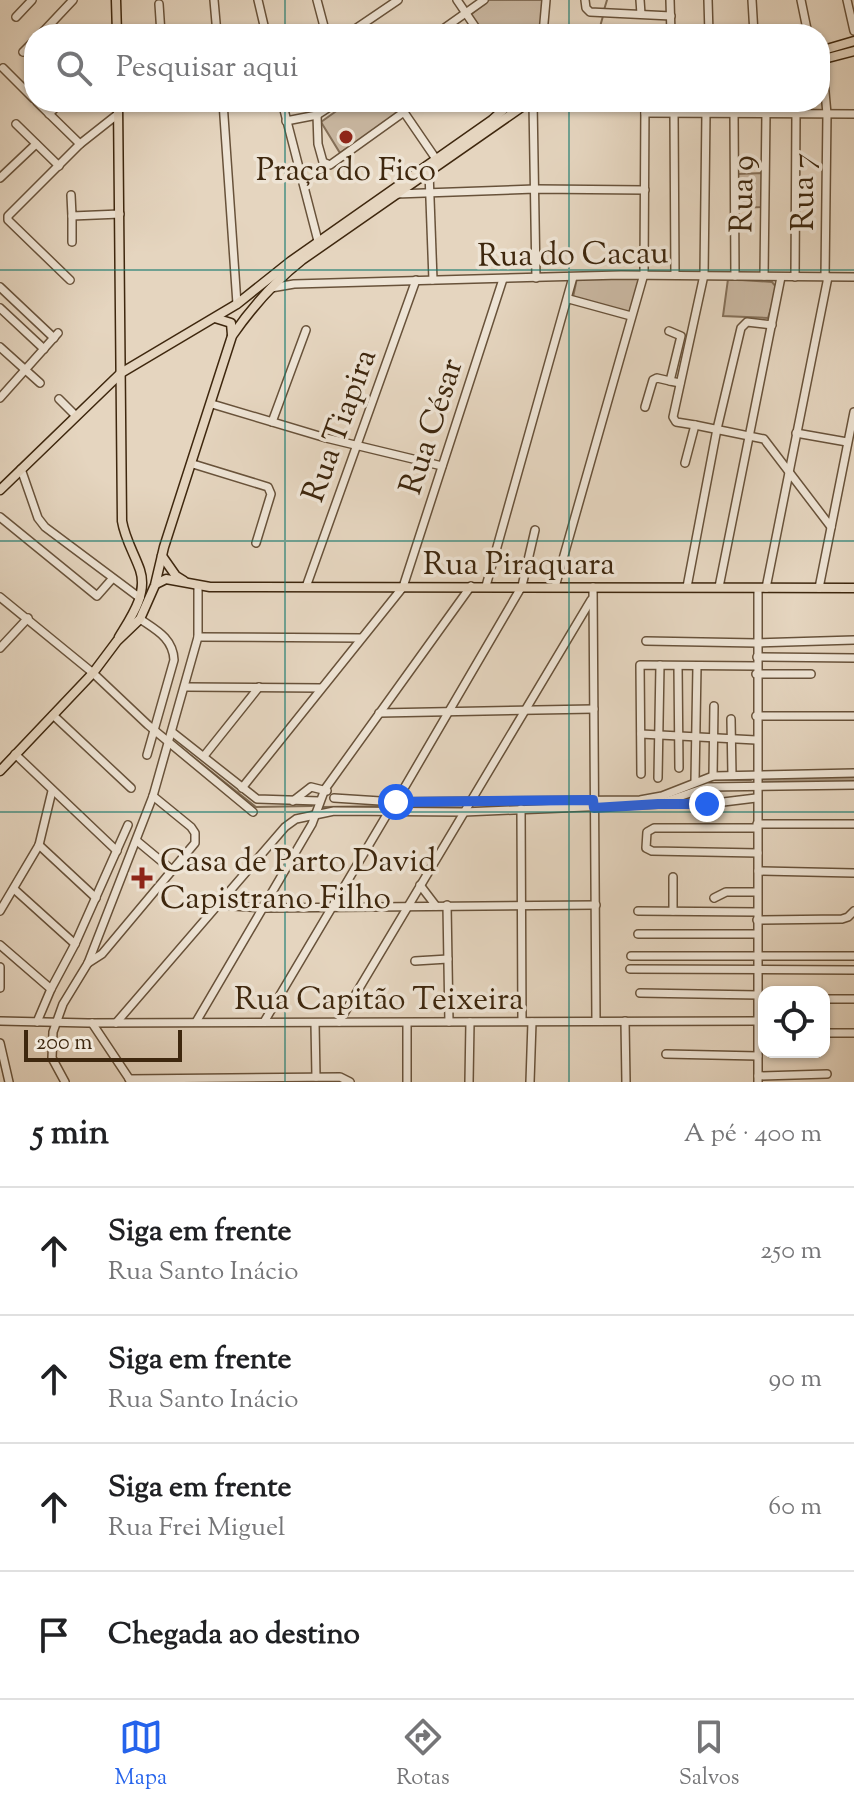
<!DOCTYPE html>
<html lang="pt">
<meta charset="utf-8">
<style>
body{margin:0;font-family:"Sorts Mill Goudy",serif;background:#f6f6f6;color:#202124}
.controls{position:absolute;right:24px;bottom:24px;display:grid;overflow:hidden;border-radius:16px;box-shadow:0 2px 6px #0004}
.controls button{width:72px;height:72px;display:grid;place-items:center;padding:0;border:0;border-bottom:2px solid #e0e0e0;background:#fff;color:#202124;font:40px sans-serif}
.scale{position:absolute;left:24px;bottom:20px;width:158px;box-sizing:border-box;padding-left:8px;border:4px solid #3e270e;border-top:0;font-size:22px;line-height:28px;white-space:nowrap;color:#3e270e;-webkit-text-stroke:6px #eee4d5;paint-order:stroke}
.stop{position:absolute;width:24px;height:24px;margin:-18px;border:6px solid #2563eb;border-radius:50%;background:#fff}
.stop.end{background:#2563eb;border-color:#fff;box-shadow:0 2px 8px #0008}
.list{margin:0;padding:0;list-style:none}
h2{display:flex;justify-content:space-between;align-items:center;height:104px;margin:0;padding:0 32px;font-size:34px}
h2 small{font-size:26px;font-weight:400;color:#757577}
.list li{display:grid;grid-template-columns:52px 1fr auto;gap:24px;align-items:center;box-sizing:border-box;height:128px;padding:0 32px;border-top:2px solid #e0e0e0}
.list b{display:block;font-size:30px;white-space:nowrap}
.list p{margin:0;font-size:26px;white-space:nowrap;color:#757577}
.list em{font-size:26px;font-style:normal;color:#757577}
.icon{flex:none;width:44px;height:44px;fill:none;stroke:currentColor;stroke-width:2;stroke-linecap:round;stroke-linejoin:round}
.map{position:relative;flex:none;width:854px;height:1082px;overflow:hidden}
.search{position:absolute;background:#fff;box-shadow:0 2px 6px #0004;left:24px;right:24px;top:24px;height:88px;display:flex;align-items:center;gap:20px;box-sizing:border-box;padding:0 28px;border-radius:32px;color:#757577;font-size:30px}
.sheet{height:616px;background:#fff}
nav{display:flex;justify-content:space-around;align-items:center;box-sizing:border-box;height:112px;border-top:2px solid #e0e0e0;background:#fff;font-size:22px;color:#757577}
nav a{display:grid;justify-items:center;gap:4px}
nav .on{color:#2563eb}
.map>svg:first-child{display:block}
.green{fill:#c9b7a1;stroke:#846f58;stroke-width:2}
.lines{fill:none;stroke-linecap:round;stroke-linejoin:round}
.stream{stroke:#806c54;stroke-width:2}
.river{stroke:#ac9a83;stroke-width:10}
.minor-casing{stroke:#68523a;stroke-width:10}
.major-casing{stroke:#3e270e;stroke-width:11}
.minor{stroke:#eee4d5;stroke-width:7}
.major{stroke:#e5d5bf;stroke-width:8}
.route{stroke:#2563eb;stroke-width:10}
.grid{fill:none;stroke:#0f766e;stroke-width:2;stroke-opacity:0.55}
.poi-dot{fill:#8f2418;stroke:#eee4d5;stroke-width:3}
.labels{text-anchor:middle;stroke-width:7;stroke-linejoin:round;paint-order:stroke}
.poi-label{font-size:32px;fill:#3e270e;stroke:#eee4d5}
.street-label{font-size:32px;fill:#3e270e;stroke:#eee4d5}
</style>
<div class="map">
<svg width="854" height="1082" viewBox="0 0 854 1082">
<rect width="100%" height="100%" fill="#e5d5bf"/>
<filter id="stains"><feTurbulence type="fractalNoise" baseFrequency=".0025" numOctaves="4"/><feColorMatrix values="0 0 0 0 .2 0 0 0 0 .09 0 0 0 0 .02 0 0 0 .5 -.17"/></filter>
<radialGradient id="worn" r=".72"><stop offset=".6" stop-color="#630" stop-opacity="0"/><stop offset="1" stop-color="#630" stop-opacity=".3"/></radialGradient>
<!-- green -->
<g class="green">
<path d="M489,0H544L542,34H513L509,31L505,34H483L469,16Z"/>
<path d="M349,102H389L397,114L340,153L321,122Z"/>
<path d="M763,173L762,207L737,208V174Z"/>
<path d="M641,277L629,313L573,297L577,278Z"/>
<path d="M728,279L772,282L777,288L768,318L723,316Z"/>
</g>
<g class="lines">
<!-- stream -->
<g class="stream">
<path d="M604,10L607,0"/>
<path d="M598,34L603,16"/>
<path d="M179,746L256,807L312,806"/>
<path d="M712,780H751"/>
<path d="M471,805H545"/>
<path d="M322,807L465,805"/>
</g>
<!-- river -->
<path class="river" d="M759,780L854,779"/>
<defs>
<g id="minor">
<path d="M214,0L217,34"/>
<path d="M258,0L266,34"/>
<path d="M317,0L326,34"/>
<path d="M457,0L480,34"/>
<path d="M585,0L586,8L590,12L671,16"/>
<path d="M640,0L641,14"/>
<path d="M670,0L671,34"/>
<path d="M708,0L709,34"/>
<path d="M752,0L754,34"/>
<path d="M801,0L808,34"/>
<path d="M847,0L854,31"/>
<path d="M159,4L161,34"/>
<path d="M16,17L32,0"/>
<path d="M41,34L73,0"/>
<path d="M348,34L398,0"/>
<path d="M436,34L484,0"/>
<path d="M543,34L546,0"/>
<path d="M23,52L34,41"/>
<path d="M822,59L827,114L825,277"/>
<path d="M3,68L34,99"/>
<path d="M37,102L80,144"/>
<path d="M223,102L237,304"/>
<path d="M282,102L318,241"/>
<path d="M397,102L436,159"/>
<path d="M533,102L536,278"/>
<path d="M645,113L854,114"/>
<path d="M674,113L675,275"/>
<path d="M734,113L735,276"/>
<path d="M49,114L61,102"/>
<path d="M317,115L318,144L323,162L330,165L404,112"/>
<path d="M286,121L317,115L337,102"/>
<path d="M16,124L59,166"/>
<path d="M429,172L433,280"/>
<path d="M0,178L36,144"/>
<path d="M396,194L535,189L645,190"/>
<path d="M71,195L72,216L120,214"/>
<path d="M72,242V216"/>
<path d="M764,276L766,113"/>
<path d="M795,277L796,113"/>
<path d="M70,280L8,220V216L80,144L118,114"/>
<path d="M0,287L54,338"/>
<path d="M271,288L294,284L621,275L854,277"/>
<path d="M569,299L631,316"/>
<path d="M0,308L44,349"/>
<path d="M669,331L681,336L670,381L680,383"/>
<path d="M0,347L40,383"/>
<path d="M0,398L58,333"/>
<path d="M59,399L76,416"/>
<path d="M212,404L326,438L442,466"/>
<path d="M645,407L653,380L657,378L670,381"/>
<path d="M272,422L306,330"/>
<path d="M695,425L764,439L831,527"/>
<path d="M796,433L847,442"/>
<path d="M685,463L695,425L676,422L673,417L704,275L706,113"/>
<path d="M193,464L268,487L271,494L256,543"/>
<path d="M21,469L38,518L45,527L140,598"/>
<path d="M0,517L97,596L112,579"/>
<path d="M486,586L573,277"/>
<path d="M306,587L416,280"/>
<path d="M555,587L644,274L645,102"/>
<path d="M593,587L596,1021"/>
<path d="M687,587L717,429L741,328L747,322L772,325"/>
<path d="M719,587L781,277"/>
<path d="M758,588V1082"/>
<path d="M766,588L828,277"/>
<path d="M819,588L854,412"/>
<path d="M0,597L93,673L148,725L253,812"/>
<path d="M140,619C156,630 173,638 174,660L147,755"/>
<path d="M198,637L361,638"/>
<path d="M646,641L757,643L854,640"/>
<path d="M0,648L28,618"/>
<path d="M757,657L854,658"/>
<path d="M678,666L679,768"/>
<path d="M756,674H811"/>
<path d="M186,687L321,688"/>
<path d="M379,713L594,709"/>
<path d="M53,715L131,788"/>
<path d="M756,716H854"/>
<path d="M731,719L732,775"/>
<path d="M172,732L257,799L319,801"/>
<path d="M641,734L756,740"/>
<path d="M15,754L117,851"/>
<path d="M204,756L259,687"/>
<path d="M641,774L640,665L757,666"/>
<path d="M713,776L714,706"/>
<path d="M658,778L660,665"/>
<path d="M695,781L697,666"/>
<path d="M242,788L403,587L503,279"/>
<path d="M334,798L396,802L640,800L662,796L713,776L854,773"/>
<path d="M293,801L311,787L327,791"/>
<path d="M396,802L522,586L535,530"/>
<path d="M665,804H707L756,798"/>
<path d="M521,809L522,1021"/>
<path d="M757,824H854"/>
<path d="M757,828H654L647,832L646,848L652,851L758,853"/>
<path d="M137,841L172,870"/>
<path d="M39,845L96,898"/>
<path d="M758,871L854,873"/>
<path d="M673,877V911"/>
<path d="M420,885L436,906"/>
<path d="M14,889L75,944"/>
<path d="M714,898L726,892H757"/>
<path d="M218,905L264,908L596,905"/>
<path d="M447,905L449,1022"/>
<path d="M0,911L39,845L52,791"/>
<path d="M638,911L757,912"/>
<path d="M757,920L842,919L848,917L854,911"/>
<path d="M638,934H757"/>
<path d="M0,945L51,989"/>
<path d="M631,956H854"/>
<path d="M415,961L448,959"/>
<path d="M88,963L102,954L195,843V833L191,827L153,796"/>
<path d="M0,967V988"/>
<path d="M630,969L854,970"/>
<path d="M640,993L758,995"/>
<path d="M824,999H854"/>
<path d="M0,1021L88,1023L758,1021"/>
<path d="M625,1021L626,1082"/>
<path d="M37,1022L51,989L75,944L128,825"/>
<path d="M196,1022L312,824L325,789L471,586"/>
<path d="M264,1022L389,811"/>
<path d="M339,1022L591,600"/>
<path d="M92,1023L130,1080"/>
<path d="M116,1023L285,827L296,819L334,811L464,812L658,804L708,787L854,785"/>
<path d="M315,1023L316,1077"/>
<path d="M824,1033H854"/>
<path d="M0,1043L9,1082"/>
<path d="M666,1054L758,1056"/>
<path d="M758,1076L827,1074"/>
<path d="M129,1079L340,1077L350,1082"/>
<path d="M65,1082L52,1058L53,1032L63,1004L88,963L153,796L198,637V586"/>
<path d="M407,1082V1023"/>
<path d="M469,1082L470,1022"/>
<path d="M530,1082L532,1022"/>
</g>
<g id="major">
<path d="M116,0L117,34"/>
<path d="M820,51L854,41"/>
<path d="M820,60L854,51"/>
<path d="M118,102L122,521C125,539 134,553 140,570C148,594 131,617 119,637"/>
<path d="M215,318L231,323L232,335"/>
<path d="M0,490L121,373L237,304L291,261L492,120L512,102"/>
<path d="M162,556L176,576L184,581"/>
<path d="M156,584L166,579L210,587L854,588"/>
<path d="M0,771L93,673L117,641L140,619L155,585L164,547L232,336C252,307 274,282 302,260L529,102"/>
</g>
</defs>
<!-- minor casing -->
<use href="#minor" class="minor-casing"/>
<!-- major casing -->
<use href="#major" class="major-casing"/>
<!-- minor -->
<use href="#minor" class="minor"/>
<!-- major -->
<use href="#major" class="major"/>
</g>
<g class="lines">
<!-- route -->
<path class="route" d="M396,802L593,800L594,808L658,804H707"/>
</g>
<!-- grid -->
<path class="grid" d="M285,0V34M569,0V34M285,102V1082M569,102V1082M0,270H854M0,541H854M0,812H854"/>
<!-- markers -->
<g class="poi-dot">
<circle cx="346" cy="137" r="8"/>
<path d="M138 866h8v8h8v8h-8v8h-8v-8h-8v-8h8z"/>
</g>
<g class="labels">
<!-- poi labels -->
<g class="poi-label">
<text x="346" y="180">Praça do Fico</text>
<text x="160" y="871" text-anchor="start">Casa de Parto David<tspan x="160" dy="37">Capistrano Filho</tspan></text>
</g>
<!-- street labels -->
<g class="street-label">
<text transform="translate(802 192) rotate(-90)" y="11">Rua 7</text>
<text transform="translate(741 194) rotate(-89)" y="11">Rua 9</text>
<text transform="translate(573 253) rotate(-1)" y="11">Rua do Cacau</text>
<text transform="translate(338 425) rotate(-70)" y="11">Rua Tiapira</text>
<text transform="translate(430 426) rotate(-72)" y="11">Rua César</text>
<text x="519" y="574">Rua Piraquara</text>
<text x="379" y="1009">Rua Capitão Teixeira</text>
</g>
</g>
<rect width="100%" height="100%" filter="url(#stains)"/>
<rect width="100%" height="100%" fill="url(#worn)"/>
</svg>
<div class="controls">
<button><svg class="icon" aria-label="locate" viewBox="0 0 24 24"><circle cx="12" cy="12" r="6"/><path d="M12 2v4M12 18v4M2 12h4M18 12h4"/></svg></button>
</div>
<div class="scale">200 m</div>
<div class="stop" style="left:396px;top:802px"></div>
<div class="stop end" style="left:707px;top:804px"></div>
<div class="search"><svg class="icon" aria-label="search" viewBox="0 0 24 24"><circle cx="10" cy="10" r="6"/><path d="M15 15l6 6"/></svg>Pesquisar aqui</div>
</div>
<section class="sheet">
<h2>5 min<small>A pé · 400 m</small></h2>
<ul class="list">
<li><svg class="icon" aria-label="ahead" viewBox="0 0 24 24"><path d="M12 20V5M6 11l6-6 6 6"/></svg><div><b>Siga em frente</b><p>Rua Santo Inácio</p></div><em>250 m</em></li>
<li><svg class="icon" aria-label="ahead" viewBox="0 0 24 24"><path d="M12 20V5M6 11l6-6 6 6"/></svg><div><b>Siga em frente</b><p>Rua Santo Inácio</p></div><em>90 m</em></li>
<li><svg class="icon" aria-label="ahead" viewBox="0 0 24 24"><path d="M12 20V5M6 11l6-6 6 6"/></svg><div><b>Siga em frente</b><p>Rua Frei Miguel</p></div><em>60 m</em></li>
<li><svg class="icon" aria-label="arrive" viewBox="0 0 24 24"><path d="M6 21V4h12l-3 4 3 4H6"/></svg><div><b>Chegada ao destino</b></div></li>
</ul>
</section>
<nav>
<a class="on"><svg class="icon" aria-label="map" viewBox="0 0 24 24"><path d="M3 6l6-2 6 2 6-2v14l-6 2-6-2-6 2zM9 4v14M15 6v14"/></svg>Mapa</a>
<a><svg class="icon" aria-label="directions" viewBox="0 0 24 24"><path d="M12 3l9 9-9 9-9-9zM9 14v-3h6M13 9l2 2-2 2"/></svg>Rotas</a>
<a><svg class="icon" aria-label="saved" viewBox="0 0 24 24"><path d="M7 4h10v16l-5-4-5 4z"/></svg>Salvos</a>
</nav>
